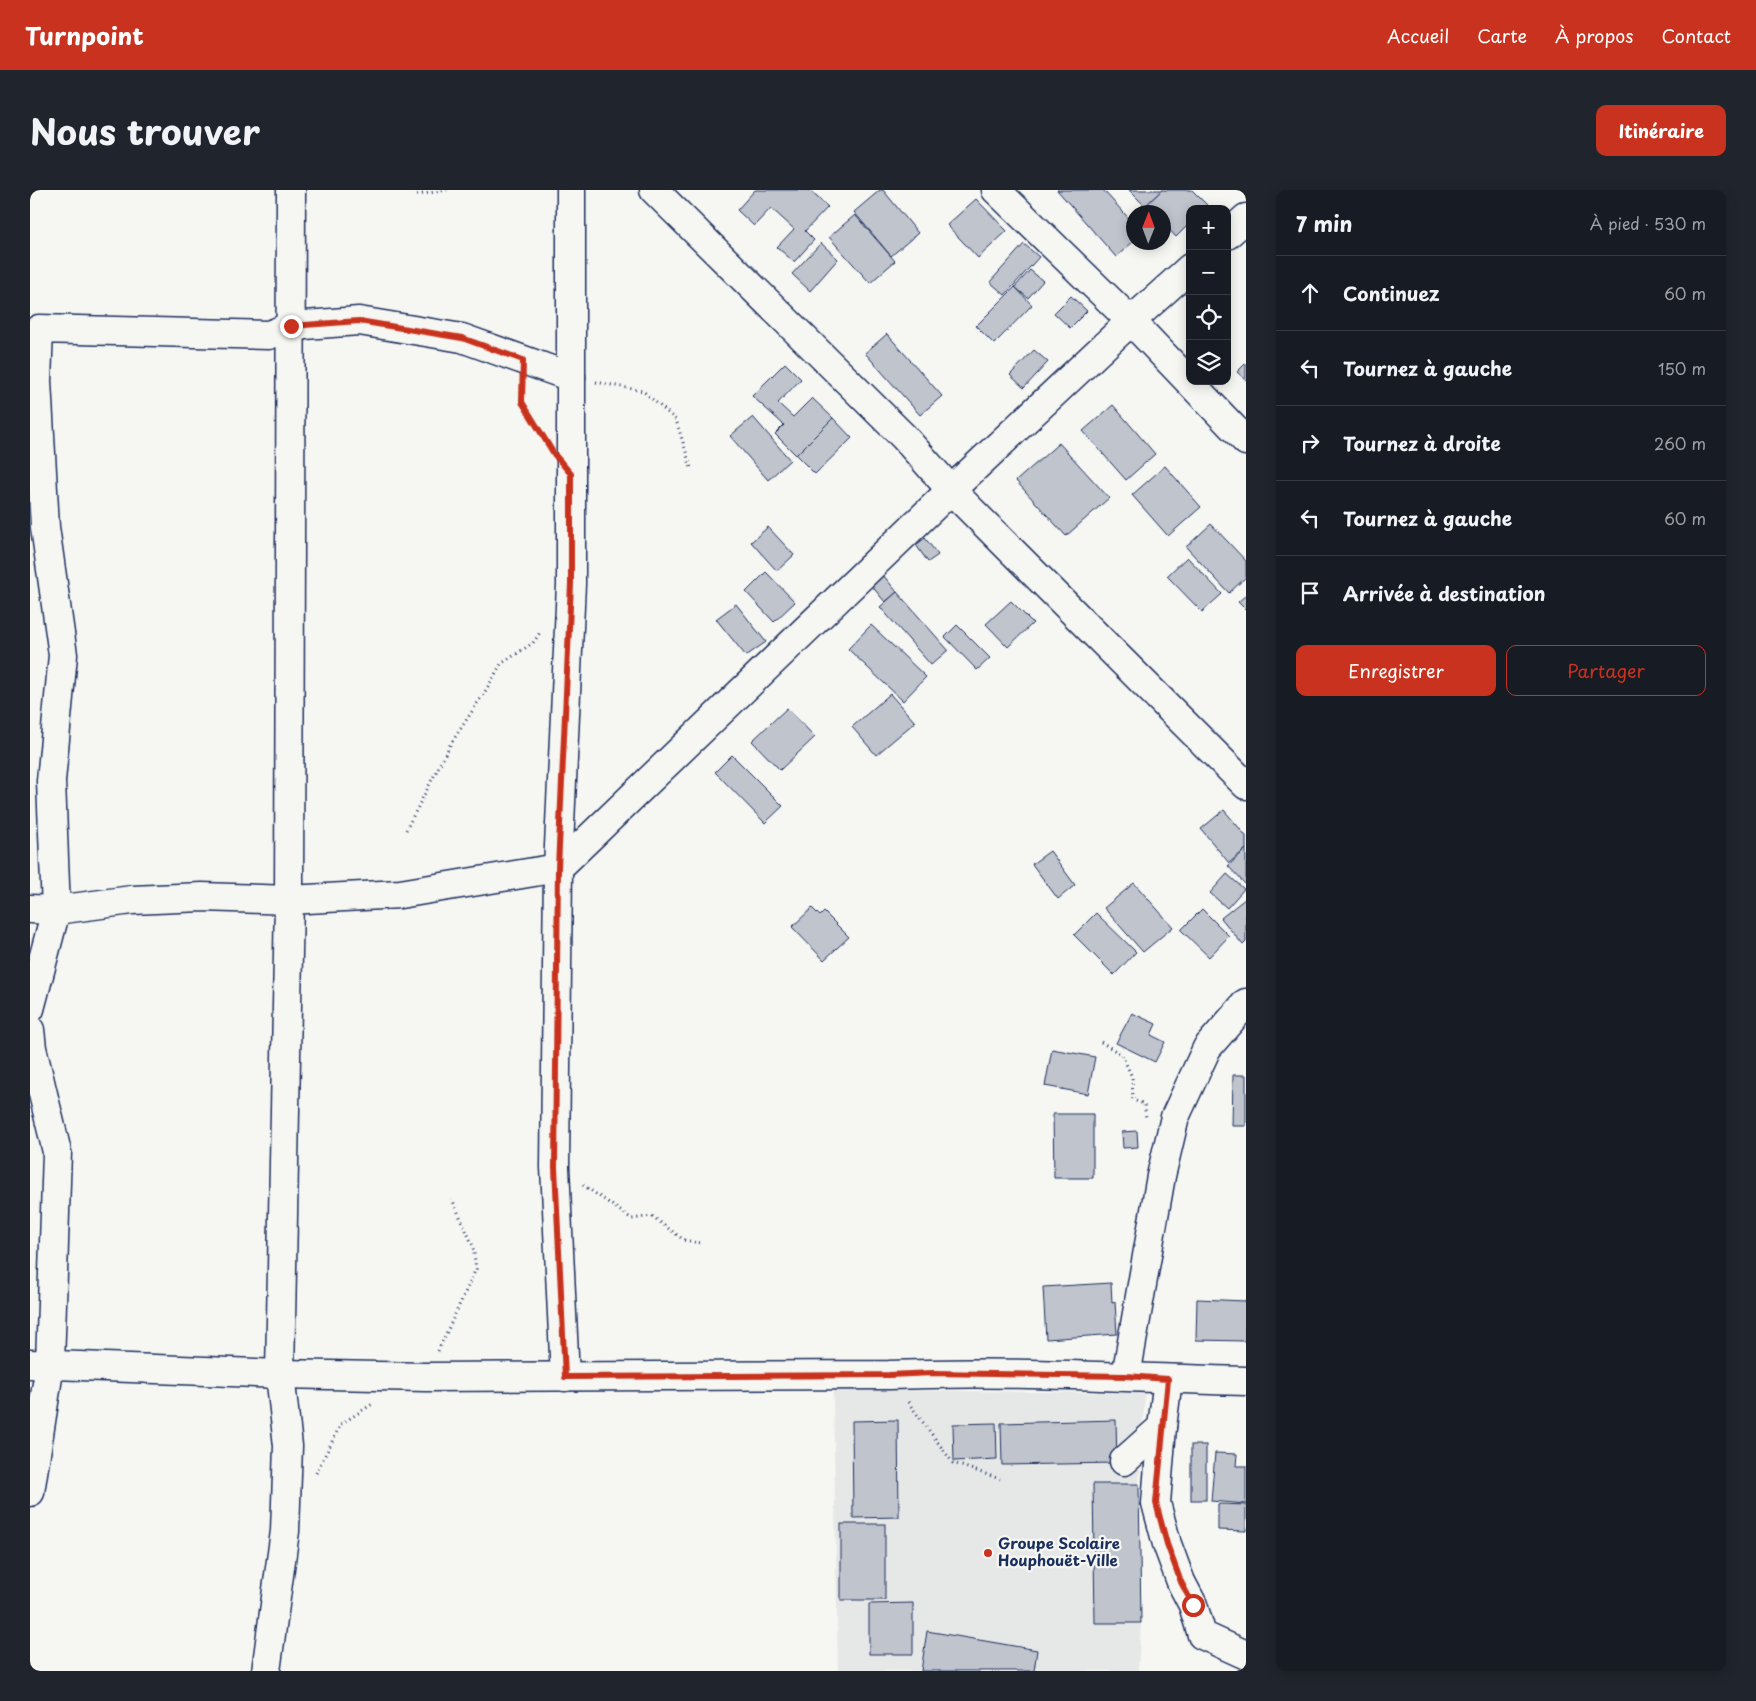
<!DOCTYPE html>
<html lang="fr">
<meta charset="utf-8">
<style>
body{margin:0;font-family:"Playpen Sans",sans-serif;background:#20242c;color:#f1f3f6}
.controls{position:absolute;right:15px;top:15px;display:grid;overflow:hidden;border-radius:10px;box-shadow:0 2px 12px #0003}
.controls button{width:45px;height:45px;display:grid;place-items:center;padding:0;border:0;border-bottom:1px solid #363941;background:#171b24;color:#f1f3f6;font:25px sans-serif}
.compass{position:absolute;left:1096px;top:15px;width:45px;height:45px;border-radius:50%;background:#171b24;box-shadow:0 2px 12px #0003;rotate:1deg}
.stop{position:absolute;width:15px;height:15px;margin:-11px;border:4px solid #c8321e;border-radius:50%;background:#fff}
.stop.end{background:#c8321e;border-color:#fff;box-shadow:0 1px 5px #0008}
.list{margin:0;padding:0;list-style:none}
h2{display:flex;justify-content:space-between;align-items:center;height:65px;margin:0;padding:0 20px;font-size:21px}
h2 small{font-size:16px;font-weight:400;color:#9ea1a6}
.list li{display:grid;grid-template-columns:32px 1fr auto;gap:15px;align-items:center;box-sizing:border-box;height:75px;padding:0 20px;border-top:1px solid #363941}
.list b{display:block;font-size:19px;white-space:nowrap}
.list em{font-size:16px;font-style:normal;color:#9ea1a6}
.actions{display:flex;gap:10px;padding:15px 20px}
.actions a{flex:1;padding:11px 0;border:1px solid #c8321e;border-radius:10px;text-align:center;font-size:18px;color:#c8321e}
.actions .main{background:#c8321e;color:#fff}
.icon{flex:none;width:28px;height:28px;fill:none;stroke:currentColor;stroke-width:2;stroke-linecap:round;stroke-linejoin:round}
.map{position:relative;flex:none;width:1216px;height:1481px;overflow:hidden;border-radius:10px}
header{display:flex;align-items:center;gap:30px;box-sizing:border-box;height:70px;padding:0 25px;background:#c8321e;color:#fff}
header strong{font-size:24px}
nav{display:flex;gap:28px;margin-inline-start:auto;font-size:18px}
.intro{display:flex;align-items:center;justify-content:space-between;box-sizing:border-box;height:120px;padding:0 30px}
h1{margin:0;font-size:35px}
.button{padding:12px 22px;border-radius:10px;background:#c8321e;color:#fff;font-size:18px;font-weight:700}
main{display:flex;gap:30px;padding:0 30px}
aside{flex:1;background:#171b24;border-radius:10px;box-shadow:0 2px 12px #0003}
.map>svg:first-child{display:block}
.built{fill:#e6e7e7}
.building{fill:#c0c4cd;stroke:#1b2f5e}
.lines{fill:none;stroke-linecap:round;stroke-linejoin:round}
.minor-casing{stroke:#1b2f5e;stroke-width:31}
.path{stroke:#1b2f5e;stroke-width:3;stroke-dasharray:1 4;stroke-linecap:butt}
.minor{stroke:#f6f6f2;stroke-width:28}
.route{stroke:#c8321e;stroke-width:6}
.poi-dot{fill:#c8321e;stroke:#f6f6f2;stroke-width:2}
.labels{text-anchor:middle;stroke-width:4.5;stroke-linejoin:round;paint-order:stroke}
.poi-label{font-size:15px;font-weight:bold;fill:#1b2f5e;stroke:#f6f6f2;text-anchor:start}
</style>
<header>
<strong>Turnpoint</strong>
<nav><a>Accueil</a><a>Carte</a><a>À propos</a><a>Contact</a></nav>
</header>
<div class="intro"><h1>Nous trouver</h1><a class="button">Itinéraire</a></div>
<main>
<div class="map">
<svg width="1216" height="1481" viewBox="0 0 1216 1481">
<rect width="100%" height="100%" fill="#f6f6f2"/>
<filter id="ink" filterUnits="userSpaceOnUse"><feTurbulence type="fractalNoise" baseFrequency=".02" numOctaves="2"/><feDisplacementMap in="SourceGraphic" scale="10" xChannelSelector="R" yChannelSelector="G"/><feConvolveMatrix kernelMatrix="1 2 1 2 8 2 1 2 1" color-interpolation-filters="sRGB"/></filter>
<g filter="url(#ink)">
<!-- built -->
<path class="built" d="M803,1200L1115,1203L1109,1294L1111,1433L1108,1481H808Z"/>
<!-- building -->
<g class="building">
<path d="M725,0H779L798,17L775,41L784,50L764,72L747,57L764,39L741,18L724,36L707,20Z"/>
<path d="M850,0H853L888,43L861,66L824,22Z"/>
<path d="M1027,0H1073L1104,34V51L1086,67Z"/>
<path d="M1099,0H1132L1115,16Z"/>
<path d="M1132,0H1162L1177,15L1174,19H1160V33L1146,47L1134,34V22H1121L1115,16Z"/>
<path d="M946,9L977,41L948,68L917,35Z"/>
<path d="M825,25L865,71L840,93L799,47Z"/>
<path d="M791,53L808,69L780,101L762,84Z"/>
<path d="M994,54L1009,67L975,105L960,92Z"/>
<path d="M1000,80L1013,91L998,108L985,97Z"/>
<path d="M985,97L1002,115L964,154L946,136Z"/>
<path d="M1041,106L1057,121L1040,138L1024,123Z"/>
<path d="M857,144L912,206L890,225L835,163Z"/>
<path d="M1004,160L1018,172L994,198L980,185Z"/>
<path d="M755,173L771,189L748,213L763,227L782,208L803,228L766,265L745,244L754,235L722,206Z"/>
<path d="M1216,173V190L1207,182Z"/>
<path d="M1083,215L1125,264L1096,290L1053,241Z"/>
<path d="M723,227L760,270L738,290L700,246Z"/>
<path d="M803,228L822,248L785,284L766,265Z"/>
<path d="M1029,253L1079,308L1036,346L986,291Z"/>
<path d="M1135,276L1171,317L1138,346L1102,305Z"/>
<path d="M1181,334L1216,371V387L1199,403L1156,357Z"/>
<path d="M738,337L764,365L747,381L721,352Z"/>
<path d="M895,348L908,365L898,372L886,355Z"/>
<path d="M1157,367L1192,404L1172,422L1137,386Z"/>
<path d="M736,382L765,412L744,432L716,402Z"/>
<path d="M853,385L867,402L855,412L841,395Z"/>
<path d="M867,402L918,460L901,475L850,417Z"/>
<path d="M1216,405V420L1208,412Z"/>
<path d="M981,411L1003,433L978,457L956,434Z"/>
<path d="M706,414L736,452L716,466L686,429Z"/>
<path d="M841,435L896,487L873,511L818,459Z"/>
<path d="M927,435L960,468L947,480L915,447Z"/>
<path d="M860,504L885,532L846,565L822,537Z"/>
<path d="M757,518L785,547L750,580L722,551Z"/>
<path d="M702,565L753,616L735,633L685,582Z"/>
<path d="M1194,620L1216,646V659L1199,673L1171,639Z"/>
<path d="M1216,659V695L1198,676Z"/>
<path d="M1020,661L1045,695L1028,709L1002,674Z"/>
<path d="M1197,684L1214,699L1197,718L1180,703Z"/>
<path d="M1104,693L1143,737L1113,762L1074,718Z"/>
<path d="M1216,708V752L1213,755L1191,728Z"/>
<path d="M782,718L790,726L794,722L819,747L794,770L762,737Z"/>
<path d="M1172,719L1199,746L1179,767L1151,740Z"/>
<path d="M1066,723L1106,762L1084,785L1044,745Z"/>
<path d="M1102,823L1126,834L1121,845L1135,852L1125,872L1086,853Z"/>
<path d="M1022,859L1065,867L1058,904L1015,896Z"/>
<path d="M1203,885H1216V936H1202Z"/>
<path d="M1023,924H1063V988H1024Z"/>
<path d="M1107,941L1108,957L1093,958L1092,942Z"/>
<path d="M1081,1093L1082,1113L1085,1112L1087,1144L1016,1149L1013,1097Z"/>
<path d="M1167,1109L1216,1111L1215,1151L1166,1150Z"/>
<path d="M868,1230L869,1327L823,1328L822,1231Z"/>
<path d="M1086,1230L1087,1273L972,1275L971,1233Z"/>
<path d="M966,1233L967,1269L924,1271L923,1234Z"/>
<rect x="1161" y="1255" width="15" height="55"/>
<path d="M1185,1263L1207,1264L1206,1276H1216V1314L1181,1311Z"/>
<path d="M1063,1294H1109L1111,1433H1065Z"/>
<path d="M1188,1314L1216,1315V1341L1188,1340Z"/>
<rect x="811" y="1334" width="44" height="76"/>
<path d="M883,1413V1464H839V1414Z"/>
<path d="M897,1441L1007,1460L1004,1481H891Z"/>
</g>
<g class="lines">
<defs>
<g id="minor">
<path d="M624,0L874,247L921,300L1216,595"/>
<path d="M966,0L1101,131L1216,251"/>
<path d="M1197,45L1216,28"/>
<path d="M0,719L26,720L102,710L172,707L259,710L370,704L528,678L921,300L1101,131L1160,78"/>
<path d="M0,819L26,720L21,591L33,465L15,337L7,191L9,139L239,145L261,136L329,131L432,148L541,187"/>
<path d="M0,840L2,858L27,962L20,1174L0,1302"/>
<path d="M0,1174L250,1184L396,1187L859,1185C978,1180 1097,1188 1216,1191"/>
<path d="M1096,1186L1131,986L1145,927L1177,858L1216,813"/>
<path d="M535,1187L525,977L528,678L541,394V0"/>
<path d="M1132,1237L1126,1313L1137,1354L1151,1392L1163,1415L1172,1445L1216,1465"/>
<path d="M1094,1271L1132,1237L1138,1189"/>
<path d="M236,1481L255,1341L258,1256L250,1184L259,710L261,0"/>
</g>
</defs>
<!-- minor casing -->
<use href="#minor" class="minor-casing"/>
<!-- path -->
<g class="path">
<path d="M387,5L417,0"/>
<path d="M566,192L613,201L646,230L661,278"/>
<path d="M492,198V212L513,246"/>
<path d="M376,640L420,555L456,500L471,474L503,453L511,441"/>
<path d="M1071,852L1092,865L1102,887L1103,910L1114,914L1116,928"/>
<path d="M553,995L602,1029L622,1026L654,1050L671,1053"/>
<path d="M408,1161L446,1079L443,1056L422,1009"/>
<path d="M878,1212L923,1273L970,1289"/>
<path d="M286,1283L311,1234L344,1213"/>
</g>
<!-- minor -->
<use href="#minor" class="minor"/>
</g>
</g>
<g class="lines" filter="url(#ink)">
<!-- route -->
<path class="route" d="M261,136L329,131L432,148L493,170L492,212L524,264L541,284V394L528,678L525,977L535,1187L859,1185L903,1183L1096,1186L1138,1189L1126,1313L1137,1354L1151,1392L1163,1415"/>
</g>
<!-- markers -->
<circle class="poi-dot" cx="958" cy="1363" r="5"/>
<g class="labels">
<!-- poi labels -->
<g class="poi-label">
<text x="968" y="1359">Groupe Scolaire<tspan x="968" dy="17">Houphouët-Ville</tspan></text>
</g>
</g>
</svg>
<div class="controls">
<button>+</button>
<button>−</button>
<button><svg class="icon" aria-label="locate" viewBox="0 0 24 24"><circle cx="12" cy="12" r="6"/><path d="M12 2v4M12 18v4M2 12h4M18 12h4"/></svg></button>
<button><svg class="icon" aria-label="layers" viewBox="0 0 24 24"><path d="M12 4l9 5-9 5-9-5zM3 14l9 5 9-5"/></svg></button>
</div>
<svg class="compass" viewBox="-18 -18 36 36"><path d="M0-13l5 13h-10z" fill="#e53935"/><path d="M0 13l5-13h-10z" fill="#9ea1a6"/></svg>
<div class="stop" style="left:1163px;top:1415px"></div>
<div class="stop end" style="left:261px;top:136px"></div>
</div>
<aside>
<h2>7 min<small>À pied · 530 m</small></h2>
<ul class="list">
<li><svg class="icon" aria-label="ahead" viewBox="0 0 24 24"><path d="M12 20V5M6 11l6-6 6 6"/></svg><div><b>Continuez</b></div><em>60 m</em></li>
<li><svg class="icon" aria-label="left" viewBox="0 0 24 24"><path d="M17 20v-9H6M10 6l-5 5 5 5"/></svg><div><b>Tournez à gauche</b></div><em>150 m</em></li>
<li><svg class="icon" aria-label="right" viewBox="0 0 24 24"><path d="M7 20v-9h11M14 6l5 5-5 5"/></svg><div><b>Tournez à droite</b></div><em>260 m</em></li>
<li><svg class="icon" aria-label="left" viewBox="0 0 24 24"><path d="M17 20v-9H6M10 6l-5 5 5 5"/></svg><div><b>Tournez à gauche</b></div><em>60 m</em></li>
<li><svg class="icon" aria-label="arrive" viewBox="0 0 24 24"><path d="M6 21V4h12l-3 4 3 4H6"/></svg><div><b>Arrivée à destination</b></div></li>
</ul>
<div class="actions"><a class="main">Enregistrer</a><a>Partager</a></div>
</aside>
</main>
